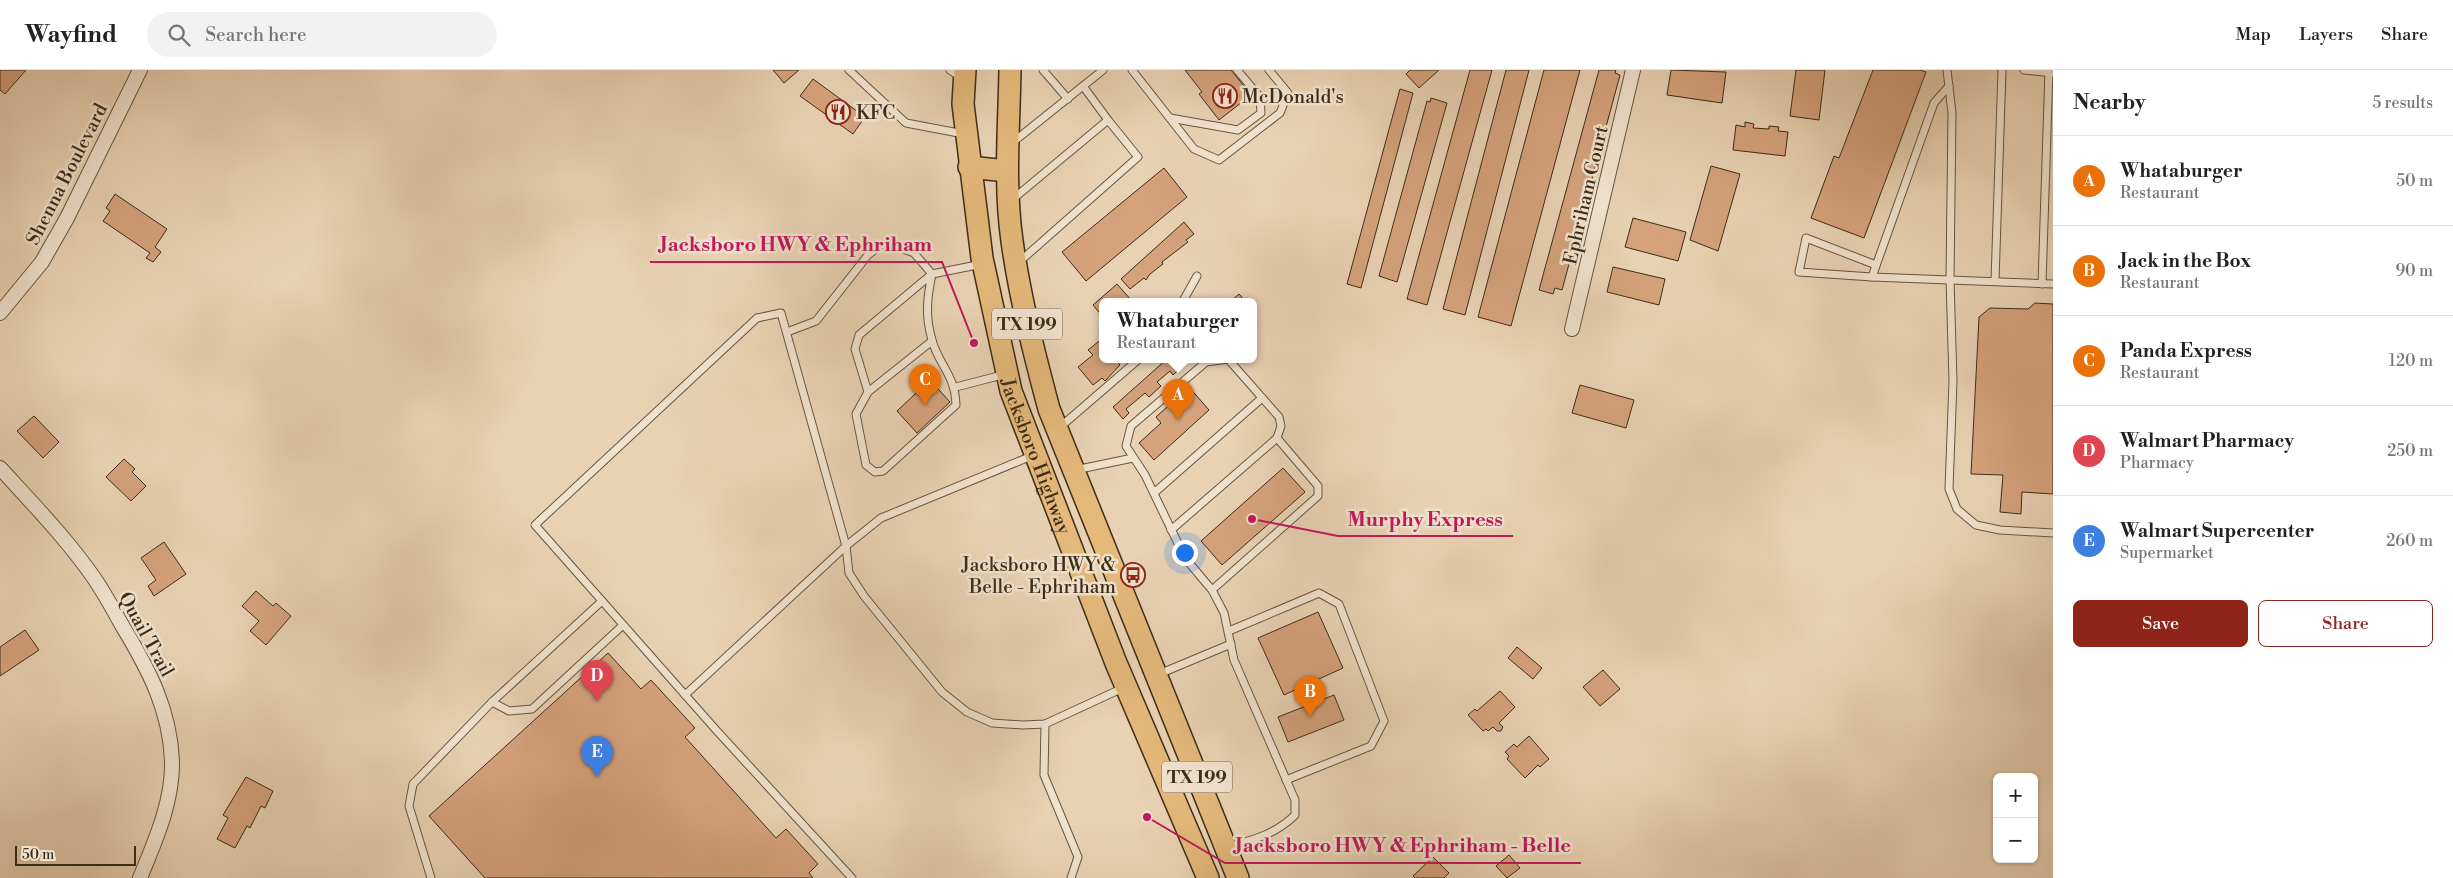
<!DOCTYPE html>
<meta charset="utf-8">
<style>
body{margin:0;font-family:"Libre Bodoni",serif;background:#f2f2f2;color:#222}
.controls{position:absolute;right:15px;bottom:15px;display:grid;overflow:hidden;border-radius:8px;box-shadow:0 1px 4px #0004}
.controls button{width:45px;height:45px;display:grid;place-items:center;padding:0;border:0;border-bottom:1px solid #e0e0e0;background:#fff;color:#222;font:25px sans-serif}
.scale{position:absolute;left:15px;bottom:12px;width:121px;box-sizing:border-box;padding-left:5px;border:2px solid #3c2d18;border-top:0;font-size:14px;line-height:18px;white-space:nowrap;color:#3c2d18;-webkit-text-stroke:4px #f1e2ce;paint-order:stroke}
.you{position:absolute;left:1184px;top:482px;width:18px;height:18px;margin:-12px;border:4px solid #fff;border-radius:50%;background:#1a73e8;box-shadow:0 0 0 8px #1a73e833}
.badge{display:grid;place-items:center;width:32px;height:32px;border-radius:50%;background:#8f2418;color:#fff;font-size:16px;font-weight:700}
.pin{position:absolute;translate:-50% -41px;filter:drop-shadow(0 1px 2px #0008)}
.pin::after{content:'';position:absolute;top:26px;width:18px;height:15px;background:inherit;clip-path:polygon(0 0,100% 0,50% 100%)}
.popup{position:absolute;left:1099px;top:228px;width:158px;height:65px;box-sizing:border-box;display:grid;place-content:center;border-radius:8px;background:#fff;filter:drop-shadow(0 1px 4px #0005);font-size:16px;white-space:nowrap;color:#767676}
.popup b{font-size:19px;color:#222}
.popup::after{content:'';position:absolute;left:50%;top:100%;margin-left:-10px;border:10px solid transparent;border-top-color:#fff}
.list{margin:0;padding:0;list-style:none}
h2{display:flex;justify-content:space-between;align-items:center;height:65px;margin:0;padding:0 20px;font-size:21px}
h2 small{font-size:16px;font-weight:400;color:#767676}
.list li{display:grid;grid-template-columns:32px 1fr auto;gap:15px;align-items:center;box-sizing:border-box;height:90px;padding:0 20px;border-top:1px solid #e0e0e0}
.list b{display:block;font-size:19px;white-space:nowrap}
.list p{margin:0;font-size:16px;white-space:nowrap;color:#767676}
.list em{font-size:16px;font-style:normal;color:#767676}
.actions{display:flex;gap:10px;padding:15px 20px}
.actions a{flex:1;padding:11px 0;border:1px solid #8f2418;border-radius:8px;text-align:center;font-size:18px;color:#8f2418}
.actions .main{background:#8f2418;color:#fff}
.icon{flex:none;width:28px;height:28px;fill:none;stroke:currentColor;stroke-width:2;stroke-linecap:round;stroke-linejoin:round}
.map{position:relative;flex:none;width:2053px;height:808px;overflow:hidden}
header{display:flex;align-items:center;gap:30px;box-sizing:border-box;height:70px;padding:0 25px;background:#fff;border-bottom:1px solid #e0e0e0}
header strong{font-size:24px}
nav{display:flex;gap:28px;margin-inline-start:auto;font-size:18px}
.search{width:350px;height:45px;background:#f2f2f2;display:flex;align-items:center;gap:12px;box-sizing:border-box;padding:0 18px;border-radius:28px;color:#767676;font-size:19px}
main{display:flex}
aside{flex:1;background:#fff}
.map>svg:first-child{display:block}
.building{fill:#d5a27c;stroke:#3c2d18}
.lines{fill:none;stroke-linecap:round;stroke-linejoin:round}
.service-casing{stroke:#67563f;stroke-width:9}
.minor-casing{stroke:#67563f;stroke-width:16}
.primary-casing{stroke:#3c2d18;stroke-width:24}
.service{stroke:#f1e2ce;stroke-width:7}
.minor{stroke:#f1e2ce;stroke-width:14}
.primary{stroke:#e4b97a;stroke-width:21}
.labels{text-anchor:middle;stroke-width:5;stroke-linejoin:round;paint-order:stroke}
.shield{fill:#f1e2ce;stroke:#72634f;stroke-width:1}
.shield-label{font-size:18px;font-weight:bold;fill:#3c2d18}
.poi-label{font-size:19px;fill:#3c2d18;stroke:#f1e2ce;text-anchor:start}
.street-label{font-size:19px;fill:#3c2d18;stroke:#f1e2ce}
.leader{fill:none;stroke:#c2185b;stroke-width:2}
.callout-dot{fill:#c2185b;stroke:#f1e2ce;stroke-width:2}
.callout-label{font-size:20px;text-anchor:middle;font-weight:bold;fill:#c2185b;stroke:#f1e2ce;stroke-width:5;stroke-linejoin:round;paint-order:stroke}
</style>
<header>
<strong>Wayfind</strong>
<div class="search"><svg class="icon" aria-label="search" viewBox="0 0 24 24"><circle cx="10" cy="10" r="6"/><path d="M15 15l6 6"/></svg>Search here</div>
<nav><a>Map</a><a>Layers</a><a>Share</a></nav>
</header>
<main>
<div class="map">
<svg width="2053" height="808" viewBox="0 0 2053 808">
<rect width="100%" height="100%" fill="#e9d2b4"/>
<filter id="stains"><feTurbulence type="fractalNoise" baseFrequency=".004" numOctaves="4"/><feColorMatrix values="0 0 0 0 .2 0 0 0 0 .09 0 0 0 0 .02 0 0 0 .5 -.17"/></filter>
<radialGradient id="worn" r=".72"><stop offset=".6" stop-color="#630" stop-opacity="0"/><stop offset="1" stop-color="#630" stop-opacity=".3"/></radialGradient>
<!-- building -->
<g class="building">
<path d="M0,0H26L5,24L0,20Z"/>
<path d="M773,0H799L784,13Z"/>
<path d="M1185,0H1231L1251,25L1219,50L1199,24L1202,22Z"/>
<path d="M1410,0H1439L1419,18L1406,4Z"/>
<path d="M1470,0H1492L1427,235L1407,229Z"/>
<path d="M1506,0H1529L1465,245L1443,239Z"/>
<path d="M1544,0H1580L1511,256L1478,247Z"/>
<path d="M1599,0H1616L1615,3L1620,5L1562,220L1555,218L1553,224L1539,220Z"/>
<path d="M1671,0L1726,2L1722,33L1667,25Z"/>
<path d="M1796,0H1825L1819,50L1790,46Z"/>
<path d="M1873,0H1920L1926,2L1864,168L1811,148L1834,86L1839,88Z"/>
<path d="M813,9L865,47L853,64L800,26Z"/>
<path d="M1400,19L1413,23L1361,218L1347,214Z"/>
<path d="M1431,28L1447,33L1397,212L1379,206L1427,31L1430,32Z"/>
<path d="M1745,52L1754,54L1753,58L1769,59V56L1779,57L1778,61L1788,62L1785,86L1733,80L1736,55L1745,57Z"/>
<path d="M1711,96L1740,104L1718,181L1690,170Z"/>
<path d="M1164,98L1187,127L1086,211L1062,182Z"/>
<path d="M115,124L167,159L155,177L161,182L153,192L146,188L150,183L103,151L110,141L106,138Z"/>
<path d="M1633,148L1686,162L1678,191L1625,177Z"/>
<path d="M1184,152L1194,164L1186,170L1188,172L1162,192L1163,194L1150,204L1146,210L1144,208L1130,219L1121,209Z"/>
<path d="M1613,197L1665,209L1659,235L1607,222Z"/>
<path d="M1117,214L1132,231H1103V247L1093,235Z"/>
<path d="M1239,224L1245,231H1231Z"/>
<path d="M2035,233L2053,234V424L2022,422L2021,444L2000,442L2003,405L1971,404L1979,247L1990,238L2028,239Z"/>
<path d="M1103,268V289H1119L1117,291L1120,295L1105,311L1102,308L1093,315L1078,297L1093,285L1088,280Z"/>
<path d="M1167,289H1183L1186,293L1173,305L1170,301L1157,312L1161,316L1149,327L1145,323L1126,339L1129,343L1123,349L1113,337Z"/>
<path d="M930,310L950,332L917,363L897,341Z"/>
<path d="M1580,315L1634,330L1626,358L1572,343Z"/>
<path d="M1189,317L1209,340L1154,390L1139,373L1161,353L1156,347Z"/>
<path d="M34,346L59,372L43,388L17,361Z"/>
<path d="M124,389L135,399L132,402L146,416L131,431L106,407Z"/>
<path d="M1283,398L1305,422L1222,495L1201,471Z"/>
<path d="M164,472L186,504L154,526L148,516L156,510L141,488Z"/>
<path d="M256,521L273,536L276,533L291,546L266,575L250,561L259,551L242,536Z"/>
<path d="M1318,542L1343,598L1284,625L1258,568Z"/>
<path d="M25,560L39,580L0,606V577Z"/>
<path d="M1517,577L1542,598L1533,609L1508,588Z"/>
<path d="M608,583L641,619L651,610L695,658L685,667L776,768L786,759L818,794L809,803L813,808H485L429,746Z"/>
<path d="M1603,600L1620,619L1600,636L1583,617Z"/>
<path d="M1500,621L1515,637L1499,653L1503,657L1501,661H1497L1493,657L1488,661L1486,659L1483,661L1468,645L1475,639L1477,641Z"/>
<path d="M1334,625L1344,650L1288,672L1278,647Z"/>
<path d="M1529,666L1549,689L1540,697L1538,695L1525,708L1507,689L1509,686L1505,682L1514,674L1517,677Z"/>
<path d="M246,707L273,721L265,738L261,736L250,758L247,756L235,778L217,769L228,748L223,745Z"/>
<path d="M1509,785L1520,798L1507,808L1496,796Z"/>
<path d="M1433,787L1449,803L1444,808H1415L1413,806Z"/>
</g>
<g class="lines">
<defs>
<g id="service">
<path d="M849,0L906,53L964,64"/>
<path d="M950,0L962,8"/>
<path d="M1043,0L1068,29"/>
<path d="M1132,0L1194,79L1219,90L1280,43L1288,23L1269,0"/>
<path d="M1947,0L1952,43L1950,209L1953,311L1949,419L1957,439L1976,455L2000,460L2053,463"/>
<path d="M2024,0L2053,3"/>
<path d="M1083,16L1108,50"/>
<path d="M1949,16L1934,33L1872,207L2053,214"/>
<path d="M1170,48L1238,60L1261,43L1260,27L1237,0"/>
<path d="M1012,73L1103,0"/>
<path d="M1013,129L1108,50L1138,87L1018,193"/>
<path d="M932,204C927,228 925,246 932,270C939,296 955,304 956,335L883,401L875,402L866,395L856,344L868,322L855,279L859,265L932,204L982,194"/>
<path d="M1872,207L1799,202L1806,168L1876,195"/>
<path d="M1995,211L2002,0"/>
<path d="M2042,214L2049,0"/>
<path d="M1183,231L1197,206"/>
<path d="M787,262L816,251L868,185L881,175H893L914,183L932,204"/>
<path d="M956,317L1006,304"/>
<path d="M868,322L932,271"/>
<path d="M1059,358L1139,289"/>
<path d="M1075,400L1133,388"/>
<path d="M1154,423L1262,328"/>
<path d="M1171,460L1277,368"/>
<path d="M1212,520L1318,426V416L1277,368L1281,356L1279,347L1228,289L1206,292L1131,356L1126,376L1145,405L1185,488L1212,520L1224,543L1234,590L1295,730V745C1276,764 1253,770 1228,777"/>
<path d="M1229,561L1319,523L1339,534L1384,651L1371,676L1286,710"/>
<path d="M1159,604L1231,574"/>
<path d="M685,625L846,476L881,448L1034,385"/>
<path d="M492,632L509,641L532,639L623,555"/>
<path d="M1045,654L1044,705L1078,787L1071,808"/>
<path d="M431,808L409,736L413,714L492,632L602,531"/>
<path d="M852,808L717,661L535,455L757,248L781,243L846,476L849,503L864,526L942,622L967,642L992,653L1023,655L1045,654L1123,618"/>
</g>
<g id="minor">
<path d="M0,243L42,192L67,148L140,0"/>
<path d="M1572,259L1633,0"/>
<path d="M0,398C32,433 67,469 94,508C105,524 114,541 123,557C149,600 170,640 172,691C173,732 155,771 140,808"/>
</g>
<g id="primary">
<path id="s1" d="M965,0L963,34L982,188L1011,321L1116,593L1208,808"/>
<path d="M1010,0C1009,57 1004,115 1012,171C1020,228 1034,283 1049,339L1238,808"/>
<path d="M969,97L1007,101"/>
</g>
</defs>
<!-- service casing -->
<use href="#service" class="service-casing"/>
<!-- minor casing -->
<use href="#minor" class="minor-casing"/>
<!-- primary casing -->
<use href="#primary" class="primary-casing"/>
<!-- service -->
<use href="#service" class="service"/>
<!-- minor -->
<use href="#minor" class="minor"/>
<!-- primary -->
<use href="#primary" class="primary"/>
</g>
<!-- icons -->
<defs>
<symbol id="restaurant-ring" viewBox="-11 -11 22 22"><circle r="9.5" fill="#f1e2ce" stroke="#8f2418" stroke-width="1.5"/><path d="M-5-6h1v4h1v-4h1v4h1v-4h1v5L-1.5 .5V6h-2V.5L-5-1ZM5-6V6H3V1.5H1.5Q1.5-4 5-6Z" fill="#8f2418"/></symbol>
<symbol id="bus-ring" viewBox="-11 -11 22 22"><circle r="9.5" fill="#f1e2ce" stroke="#8f2418" stroke-width="1.5"/><path d="M-5-6H5V4H4V6H2V4H-2V6H-4V4H-5ZM-3.5-4V0h7V-4ZM-3.5 1.2v1.5H-2V1.2ZM2 1.2v1.5H3.5V1.2Z" fill="#8f2418"/></symbol>
</defs>
<g fill-rule="evenodd">
<use href="#restaurant-ring" x="1211" y="12" width="28" height="28"/>
<use href="#restaurant-ring" x="824" y="28" width="28" height="28"/>
<use href="#bus-ring" x="1119" y="491" width="28" height="28"/>
</g>
<g class="labels">
<!-- shield labels -->
<g class="shield">
<rect x="992" y="238.5" width="70" height="31" rx="4"/>
<rect x="1162" y="691.5" width="70" height="31" rx="4"/>
</g>
<g class="shield-label">
<text x="1027" y="260">TX 199</text>
<text x="1197" y="713">TX 199</text>
</g>
<!-- poi labels -->
<g class="poi-label">
<text x="1242" y="33">McDonald's</text>
<text x="856" y="49">KFC</text>
<text x="1116" y="501" text-anchor="end">Jacksboro HWY &amp;<tspan x="1116" dy="22">Belle - Ephriham</tspan></text>
</g>
<!-- street labels -->
<g class="street-label">
<text transform="translate(66 104) rotate(-63)" y="7">Shenna Boulevard</text>
<text transform="translate(1585 125) rotate(-77)" y="7">Ephriham Court</text>
<text dy="7" stroke="none"><textPath href="#s1" startOffset="395">Jacksboro Highway</textPath></text>
<text transform="translate(147 564) rotate(61)" y="7">Quail Trail</text>
</g>
</g>
<!-- callouts -->
<path class="leader" d="M974 273L942 192H650M1252 449L1338 466H1513M1147 747L1225 793H1581"/>
<g class="callout-dot">
<circle cx="974" cy="273" r="5"/>
<circle cx="1252" cy="449" r="5"/>
<circle cx="1147" cy="747" r="5"/>
</g>
<g class="callout-label">
<text x="796" y="181">Jacksboro HWY &amp; Ephriham</text>
<text x="1425" y="456">Murphy Express</text>
<text x="1403" y="782">Jacksboro HWY &amp; Ephriham - Belle</text>
</g>
<rect width="100%" height="100%" filter="url(#stains)"/>
<rect width="100%" height="100%" fill="url(#worn)"/>
</svg>
<div class="controls">
<button>+</button>
<button>−</button>
</div>
<div class="scale">50 m</div>
<div class="you"></div>
<div class="pin badge" style="left:1178px;top:350px;background:#e8710a">A</div>
<div class="popup"><b>Whataburger</b>Restaurant</div>
<div class="pin badge" style="left:1310px;top:647px;background:#e8710a">B</div>
<div class="pin badge" style="left:925px;top:335px;background:#e8710a">C</div>
<div class="pin badge" style="left:597px;top:631px;background:#e0444e">D</div>
<div class="pin badge" style="left:597px;top:707px;background:#3f7fe0">E</div>
</div>
<aside>
<h2>Nearby<small>5 results</small></h2>
<ul class="list">
<li><span class="badge" style="background:#e8710a">A</span><div><b>Whataburger</b><p>Restaurant</p></div><em>50 m</em></li>
<li><span class="badge" style="background:#e8710a">B</span><div><b>Jack in the Box</b><p>Restaurant</p></div><em>90 m</em></li>
<li><span class="badge" style="background:#e8710a">C</span><div><b>Panda Express</b><p>Restaurant</p></div><em>120 m</em></li>
<li><span class="badge" style="background:#e0444e">D</span><div><b>Walmart Pharmacy</b><p>Pharmacy</p></div><em>250 m</em></li>
<li><span class="badge" style="background:#3f7fe0">E</span><div><b>Walmart Supercenter</b><p>Supermarket</p></div><em>260 m</em></li>
</ul>
<div class="actions"><a class="main">Save</a><a>Share</a></div>
</aside>
</main>
